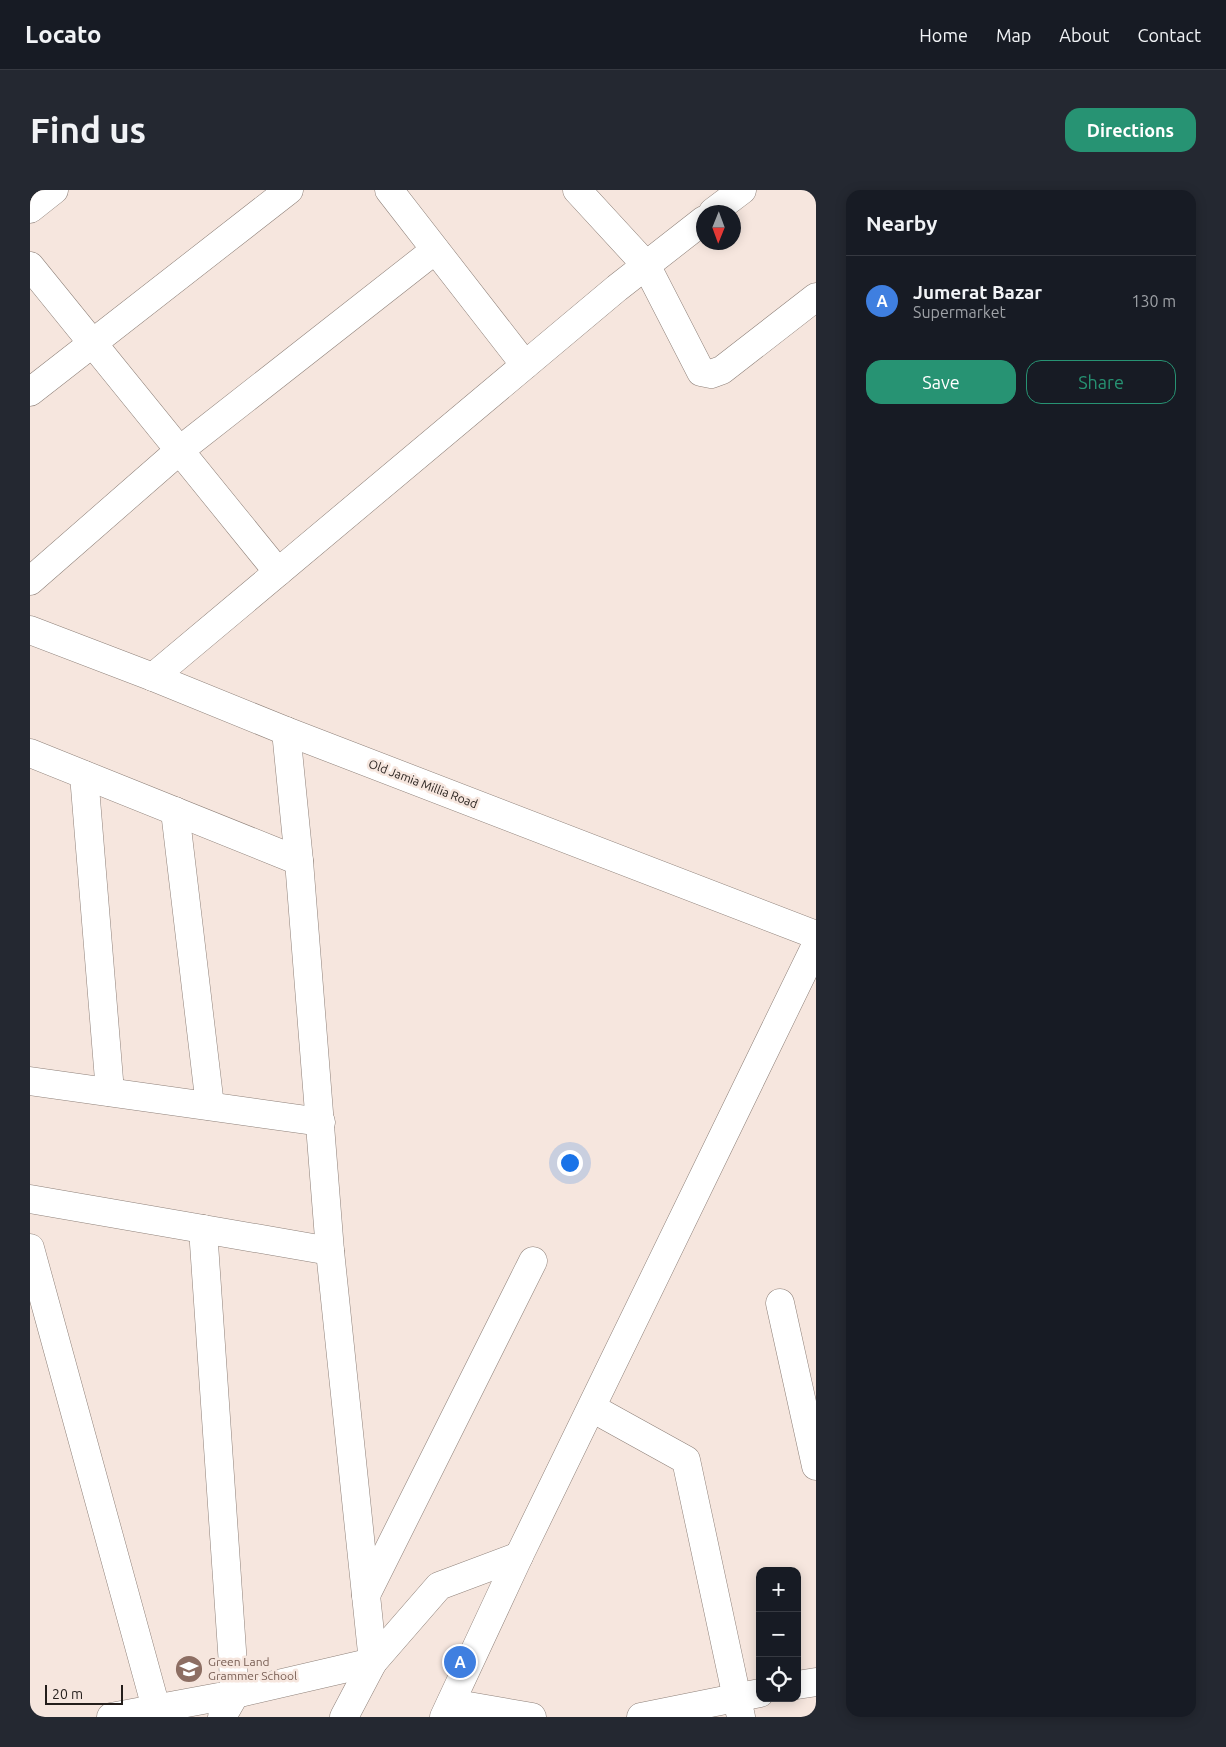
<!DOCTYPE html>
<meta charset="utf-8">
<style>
body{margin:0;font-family:Ubuntu,sans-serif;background:#242831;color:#f1f3f6}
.controls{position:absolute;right:15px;bottom:15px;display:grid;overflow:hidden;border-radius:10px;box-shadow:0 2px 12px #0003}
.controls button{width:45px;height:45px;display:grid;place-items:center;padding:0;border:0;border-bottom:1px solid #363941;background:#171b24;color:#f1f3f6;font:25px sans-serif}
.compass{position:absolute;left:666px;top:15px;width:45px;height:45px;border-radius:50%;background:#171b24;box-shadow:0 2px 12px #0003;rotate:181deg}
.scale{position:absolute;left:15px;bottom:12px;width:78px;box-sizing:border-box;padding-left:5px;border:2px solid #241e1b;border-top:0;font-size:14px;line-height:18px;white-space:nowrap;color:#241e1b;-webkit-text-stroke:4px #f6e6de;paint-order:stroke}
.you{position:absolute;left:539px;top:972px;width:18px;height:18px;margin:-12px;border:4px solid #fff;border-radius:50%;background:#1a73e8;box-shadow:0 0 0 8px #1a73e833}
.badge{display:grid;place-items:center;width:32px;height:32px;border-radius:50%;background:#279373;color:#fff;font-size:16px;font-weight:700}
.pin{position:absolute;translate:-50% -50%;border:2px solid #fff;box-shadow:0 1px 5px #0006}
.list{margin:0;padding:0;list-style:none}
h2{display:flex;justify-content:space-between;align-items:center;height:65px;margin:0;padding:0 20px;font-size:21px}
h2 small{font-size:16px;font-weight:400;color:#9ea1a6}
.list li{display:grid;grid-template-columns:32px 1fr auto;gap:15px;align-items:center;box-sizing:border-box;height:90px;padding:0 20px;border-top:1px solid #363941}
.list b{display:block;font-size:19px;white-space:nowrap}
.list p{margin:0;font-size:16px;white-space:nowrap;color:#9ea1a6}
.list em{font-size:16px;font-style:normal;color:#9ea1a6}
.actions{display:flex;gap:10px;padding:15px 20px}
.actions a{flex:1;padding:11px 0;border:1px solid #279373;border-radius:15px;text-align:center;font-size:18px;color:#279373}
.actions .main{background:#279373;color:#fff}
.icon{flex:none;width:28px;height:28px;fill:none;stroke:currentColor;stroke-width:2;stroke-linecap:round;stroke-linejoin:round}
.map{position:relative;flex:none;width:786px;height:1527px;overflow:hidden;border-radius:15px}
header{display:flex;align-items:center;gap:30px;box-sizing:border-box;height:70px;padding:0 25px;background:#171b24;border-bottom:1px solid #363941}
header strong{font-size:24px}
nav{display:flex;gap:28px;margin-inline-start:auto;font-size:18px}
.intro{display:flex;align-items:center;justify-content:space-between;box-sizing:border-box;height:120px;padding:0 30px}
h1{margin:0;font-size:35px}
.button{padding:12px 22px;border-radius:15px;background:#279373;color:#fff;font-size:18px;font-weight:700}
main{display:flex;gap:30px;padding:0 30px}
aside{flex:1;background:#171b24;border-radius:15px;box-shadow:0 2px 12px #0003}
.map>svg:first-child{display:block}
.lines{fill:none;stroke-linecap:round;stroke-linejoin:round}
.minor-casing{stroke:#8e8079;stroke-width:29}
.tertiary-casing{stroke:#8e8079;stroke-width:29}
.minor{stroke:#fff;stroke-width:28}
.tertiary{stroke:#fff;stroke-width:28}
.labels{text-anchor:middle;stroke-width:5;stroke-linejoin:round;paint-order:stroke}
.street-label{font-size:12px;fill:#241e1b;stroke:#f6e6de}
.education-label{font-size:12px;fill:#785e54;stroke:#f6e6de;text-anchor:start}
</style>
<header>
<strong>Locato</strong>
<nav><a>Home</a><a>Map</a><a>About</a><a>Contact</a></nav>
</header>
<div class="intro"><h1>Find us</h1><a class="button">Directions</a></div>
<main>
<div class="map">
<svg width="786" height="1527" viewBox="0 0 786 1527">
<rect width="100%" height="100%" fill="#f6e6de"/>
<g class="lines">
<defs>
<g id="minor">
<path d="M359,0L495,175"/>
<path d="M547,0L616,75L671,182L681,184L692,180L786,107"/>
<path d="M0,19L24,0"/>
<path d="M683,22L712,0"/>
<path d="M0,76L248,382"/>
<path d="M0,202L259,0"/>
<path d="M0,391L150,260L405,60"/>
<path d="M123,487L587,98L674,30"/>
<path d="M256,541L269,671L300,1061L343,1472L314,1527"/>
<path d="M0,563L269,671"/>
<path d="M54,585L80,902"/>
<path d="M145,621L180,916"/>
<path d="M0,891L291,932"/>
<path d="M0,1009L300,1061"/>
<path d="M173,1039L205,1504L192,1527"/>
<path d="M0,1058L126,1518"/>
<path d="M750,1113L786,1276"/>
<path d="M562,1218L656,1270L711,1527"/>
<path d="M336,1405L503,1071"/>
<path d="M767,1495L786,1492"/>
<path d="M421,1513L502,1527"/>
<path d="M81,1527L205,1504L343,1472L409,1396L489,1366"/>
<path d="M414,1527L489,1366L786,755"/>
<path d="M611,1527L730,1503"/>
</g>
<path id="tertiary" d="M0,440L123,487L256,541L786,745"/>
</defs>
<!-- minor casing -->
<use href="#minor" class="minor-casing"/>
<!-- tertiary casing -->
<use href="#tertiary" class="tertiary-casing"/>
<!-- minor -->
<use href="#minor" class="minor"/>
<!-- tertiary -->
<use href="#tertiary" class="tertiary"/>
</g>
<!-- icons -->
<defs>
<symbol id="school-disc" viewBox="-11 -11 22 22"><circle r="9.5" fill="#8d6e63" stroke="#f6e6de"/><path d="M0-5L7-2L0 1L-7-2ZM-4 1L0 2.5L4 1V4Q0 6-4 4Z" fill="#fff"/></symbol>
</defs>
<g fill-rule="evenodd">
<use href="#school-disc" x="143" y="1463" width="32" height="32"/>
</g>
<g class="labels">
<!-- street labels -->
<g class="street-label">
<text transform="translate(393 594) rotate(21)" y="4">Old Jamia Millia Road</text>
</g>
<!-- education labels -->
<g class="education-label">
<text x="178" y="1476">Green Land<tspan x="178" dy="14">Grammer School</tspan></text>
</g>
</g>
</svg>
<div class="controls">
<button>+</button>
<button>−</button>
<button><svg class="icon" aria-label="locate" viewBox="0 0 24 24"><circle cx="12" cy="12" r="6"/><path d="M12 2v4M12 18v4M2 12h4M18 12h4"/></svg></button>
</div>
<svg class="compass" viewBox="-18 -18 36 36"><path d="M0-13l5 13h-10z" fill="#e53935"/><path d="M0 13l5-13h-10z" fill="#9ea1a6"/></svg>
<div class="scale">20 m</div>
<div class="you"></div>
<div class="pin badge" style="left:430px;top:1472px;background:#3f7fe0">A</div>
</div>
<aside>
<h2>Nearby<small></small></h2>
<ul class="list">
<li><span class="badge" style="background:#3f7fe0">A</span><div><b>Jumerat Bazar</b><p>Supermarket</p></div><em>130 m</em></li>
</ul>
<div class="actions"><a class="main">Save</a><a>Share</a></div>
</aside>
</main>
